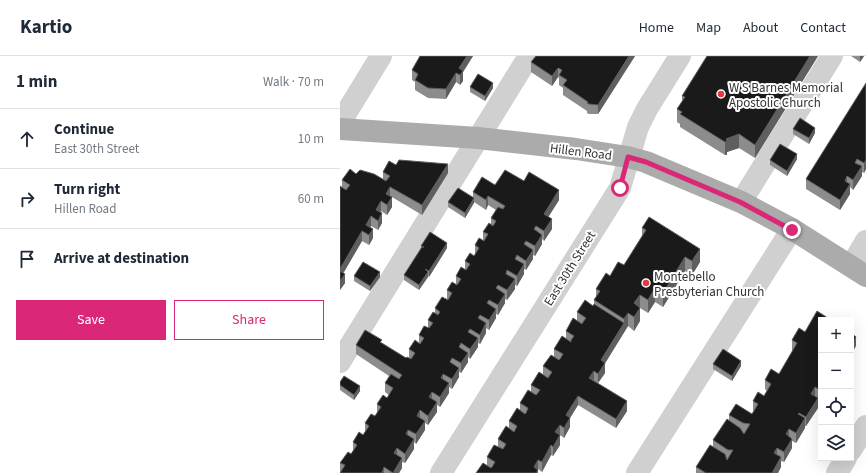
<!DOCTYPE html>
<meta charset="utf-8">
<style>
body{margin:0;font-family:"Source Sans 3",sans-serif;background:#f2f2f3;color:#1f2937}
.controls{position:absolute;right:12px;bottom:12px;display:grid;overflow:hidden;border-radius:0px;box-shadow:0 4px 16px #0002}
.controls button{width:36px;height:36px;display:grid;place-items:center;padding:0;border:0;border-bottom:1px solid #e0e1e3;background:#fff;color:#1f2937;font:20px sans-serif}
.stop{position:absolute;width:12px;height:12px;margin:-9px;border:3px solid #db2777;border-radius:50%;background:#fff}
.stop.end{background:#db2777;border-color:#fff;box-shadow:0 1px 4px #0008}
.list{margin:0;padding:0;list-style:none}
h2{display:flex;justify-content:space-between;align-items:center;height:52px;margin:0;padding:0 16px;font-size:17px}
h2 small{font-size:13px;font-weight:400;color:#747a83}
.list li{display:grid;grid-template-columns:26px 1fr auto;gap:12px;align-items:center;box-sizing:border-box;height:60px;padding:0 16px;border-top:1px solid #e0e1e3}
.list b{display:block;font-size:15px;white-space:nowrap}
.list p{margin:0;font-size:13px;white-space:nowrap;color:#747a83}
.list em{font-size:13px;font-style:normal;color:#747a83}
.actions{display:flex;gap:8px;padding:12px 16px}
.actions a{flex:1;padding:9px 0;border:1px solid #db2777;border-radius:0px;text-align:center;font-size:14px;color:#db2777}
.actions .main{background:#db2777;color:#fff}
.icon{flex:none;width:22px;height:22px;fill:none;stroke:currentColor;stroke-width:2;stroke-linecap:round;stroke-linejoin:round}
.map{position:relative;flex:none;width:526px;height:417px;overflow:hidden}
header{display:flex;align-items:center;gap:24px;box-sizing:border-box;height:56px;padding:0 20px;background:#fff;border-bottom:1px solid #e0e1e3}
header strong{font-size:19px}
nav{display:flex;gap:22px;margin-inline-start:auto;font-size:14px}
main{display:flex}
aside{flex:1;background:#fff}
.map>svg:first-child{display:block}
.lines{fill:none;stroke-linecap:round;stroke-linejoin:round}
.minor{stroke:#d0d0d0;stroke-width:22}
.major{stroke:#ababab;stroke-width:22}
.wall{fill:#8c8c8c}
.shaded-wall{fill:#5f5f5f}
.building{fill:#1a1a1a;stroke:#5f5f5f}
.route{stroke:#db2777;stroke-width:5}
.poi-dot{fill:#e63946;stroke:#fff;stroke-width:1.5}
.labels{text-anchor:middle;stroke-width:4;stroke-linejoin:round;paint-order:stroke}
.poi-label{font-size:13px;fill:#333;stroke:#fff;text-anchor:start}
.street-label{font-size:13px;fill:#333;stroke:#fff}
</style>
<header>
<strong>Kartio</strong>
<nav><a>Home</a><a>Map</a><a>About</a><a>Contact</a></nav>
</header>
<main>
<aside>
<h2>1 min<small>Walk · 70 m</small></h2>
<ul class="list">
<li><svg class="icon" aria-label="ahead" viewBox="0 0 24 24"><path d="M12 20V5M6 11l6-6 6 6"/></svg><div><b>Continue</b><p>East 30th Street</p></div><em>10 m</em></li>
<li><svg class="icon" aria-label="right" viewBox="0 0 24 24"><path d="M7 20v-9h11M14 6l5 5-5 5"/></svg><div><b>Turn right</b><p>Hillen Road</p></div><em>60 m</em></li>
<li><svg class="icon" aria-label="arrive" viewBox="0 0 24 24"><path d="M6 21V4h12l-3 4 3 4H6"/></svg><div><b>Arrive at destination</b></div></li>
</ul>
<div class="actions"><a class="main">Save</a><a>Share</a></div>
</aside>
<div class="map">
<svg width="526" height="417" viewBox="0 0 526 417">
<rect width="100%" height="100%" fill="#fff"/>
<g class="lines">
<!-- minor -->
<g class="minor">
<path d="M0,67L41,0"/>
<path d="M401,146L492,0"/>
<path d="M511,210L526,185"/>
<path d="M0,306L189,0"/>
<path d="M511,394L526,370"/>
<path d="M101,417L280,132L298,71L307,53L340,0"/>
<path d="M297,417L452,173"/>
<path d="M497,417L506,402"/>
</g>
<!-- major -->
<path class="major" d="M0,73L138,82L236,93L288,101L306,106L401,146L452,173L526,220"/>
</g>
<!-- wall -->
<g class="wall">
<path d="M80,0H133L123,16V25L120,29L116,26L106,43L88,42L75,34V26L72,24V14Z"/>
<path d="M295,0L258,58H249L247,57V55L223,39V32L219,29V22L218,21L212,30L191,16V6Z"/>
<path d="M478,0L415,102L399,92L387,96V99H385L340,71V68L337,66V53L342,46V40Z"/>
<path d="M511,0H524L520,6Z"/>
<path d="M526,27V113L524,117L522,116V120L513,134L510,131V138L500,154L466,133V123Z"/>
<path d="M130,31L153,32L145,45L130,36Z"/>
<path d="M453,73L475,77L469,88L453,78Z"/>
<path d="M457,103L447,120L430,109V104Z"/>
<path d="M56,109L108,117L82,159L52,141V151L47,159L41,155L40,156L42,167L38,174L31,170L30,171L33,182L29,189L22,185L3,217L5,227L0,234V130L2,131V124L16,118L43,123V116Z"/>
<path d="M184,125L219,144L208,161L212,173L204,185L202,183V188L195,200L193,199V203L186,214L184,213V218L177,230L175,229V233L167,244L165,243V247L158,259L156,258V262L149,274L146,272V277L140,288L138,287V291L130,303L128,301V306L121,317L119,316V321L112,333L109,331V337L100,351L97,349V356L88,369L85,367V374L76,388L74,386V393L65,407L62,406V412L59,417H0V407L11,398L13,395V386L23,379L25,376V367L35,360L37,357V348L47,342L49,339L45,336V327L49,320L16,298V289L42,287L66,302L69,303V293L79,287V279L88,271V264L95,258V252L107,243V234L116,229V220L125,214V205L135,199V189L143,185V176L151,168V162L156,154L148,149L146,154L134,146L125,162L108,151V146L133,141V136L155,129Z"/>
<path d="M302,172L360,206L352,219L345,215L323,251L315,246L308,257L300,252V265L294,275L288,270L265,307V317L258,327L287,355L276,372L238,349L230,362V371L224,382L220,379V389L213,400L211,399L202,416L198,413V417H136L147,410V401L158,391V383L169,373V365L180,354V347L191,336V329L203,318V310L214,301V293L226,283V275L237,265V256L253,250L254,248V244L256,241V233L270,220L284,209L302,180Z"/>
<path d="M81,190L107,192L89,221L88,220V221L79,234L64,224V219L81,192Z"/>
<path d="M14,220L40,221L30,235L14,225Z"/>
<path d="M481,264V345L478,343V352L466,370H465V372L456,387L452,385V392L444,406L441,405V411L438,417H356V411L373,391V384L389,365V359L412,358L414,355L413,354V345L424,340L427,335L425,333V324L439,318L453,294H452V284L465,276Z"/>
<path d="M373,308L401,310L392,325L373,313Z"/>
<path d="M0,326L20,335L14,344L0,334Z"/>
</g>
<!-- shaded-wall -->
<g class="shaded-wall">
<path d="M127,0H133L123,16V25L120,29V19L119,12Z"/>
<path d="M289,0H295L258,58V49Z"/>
<path d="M470,0H478L415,102V89Z"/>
<path d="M520,0H524L520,6Z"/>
<path d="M218,12V21L212,30V20Z"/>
<path d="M116,17V26L106,43V33Z"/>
<path d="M153,27V32L145,45V40Z"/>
<path d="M475,72V77L469,88V82Z"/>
<path d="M399,78V92L387,96V99H385V86L386,83Z"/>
<path d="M457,98V103L447,120V115Z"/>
<path d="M526,104V113L524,117V107Z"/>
<path d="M108,108V117L82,159V149Z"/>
<path d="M522,110V120L513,134V124Z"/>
<path d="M507,120V130L505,125Z"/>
<path d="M510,128V138L500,154V144Z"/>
<path d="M50,131V140L46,138Z"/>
<path d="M219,134V144L204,168V158Z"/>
<path d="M148,140V149L146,154V144Z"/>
<path d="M52,141V151L47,159V149Z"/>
<path d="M134,142V147L125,162V157Z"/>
<path d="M41,145V155L36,163V154Z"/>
<path d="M42,157V167L38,174V165Z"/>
<path d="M31,160V170L26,179V169Z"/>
<path d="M212,163V173L204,185V175Z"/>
<path d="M33,173V182L29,189V179Z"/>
<path d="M22,175V185L0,223V213Z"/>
<path d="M202,179V188L195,200V190Z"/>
<path d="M107,187V192L89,221V215Z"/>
<path d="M360,193V206L352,219V205Z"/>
<path d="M193,194V203L186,214V205Z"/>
<path d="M345,201V215L323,251V237Z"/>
<path d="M184,208V218L177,230V220Z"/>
<path d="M40,216V221L30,235V230Z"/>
<path d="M88,216V221L79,234V229Z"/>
<path d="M5,218V227L0,234V225Z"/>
<path d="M175,223V233L167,244V234Z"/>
<path d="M315,232V246L308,257V244Z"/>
<path d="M165,238V247L158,259V249Z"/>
<path d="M300,239V265L294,275V247Z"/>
<path d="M156,253V262L149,274V264Z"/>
<path d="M288,257V270L261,314V304L284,267V263Z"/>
<path d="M146,267V277L140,288V279Z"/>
<path d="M516,281V290L511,299V289Z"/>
<path d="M138,282V291L130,303V293Z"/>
<path d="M128,297V306L121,317V307Z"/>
<path d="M401,305V310L392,325V320Z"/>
<path d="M265,307V317L258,327V318Z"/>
<path d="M119,312V321L112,333V323Z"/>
<path d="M254,315V324L249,322Z"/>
<path d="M103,318V327L101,322Z"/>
<path d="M109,327V337L100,351V341Z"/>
<path d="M20,330V335L14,344V339Z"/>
<path d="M475,331V341L471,338Z"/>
<path d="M92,336V345L89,341Z"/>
<path d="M238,340V349L230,362V371L224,382V372L226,359Z"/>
<path d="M478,342V352L466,370V361Z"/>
<path d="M287,345V355L276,372V363Z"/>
<path d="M97,346V356L88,369V360Z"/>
<path d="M80,354V364L77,360Z"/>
<path d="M465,362V372L456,387V377Z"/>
<path d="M85,365V374L76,388V378Z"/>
<path d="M220,369V379L215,376Z"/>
<path d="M449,373V383L446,378Z"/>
<path d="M68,374V383L66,378Z"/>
<path d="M220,379V389L213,400V391Z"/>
<path d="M74,383V393L65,407V398Z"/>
<path d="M452,383V392L444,406V396Z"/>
<path d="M211,389V399L202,416V406Z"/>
<path d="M57,392V402L54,397Z"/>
<path d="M437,392V402L434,397Z"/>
<path d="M441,401V411L438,417H432Z"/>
<path d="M62,402V412L59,417H53Z"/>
<path d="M198,404V417H194V411Z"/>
<path d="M44,411V417H42Z"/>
</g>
<!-- building -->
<g class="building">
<path d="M80,0H127L119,12L123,15L120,19L116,17L106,33L88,32L75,24L78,18L72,14Z"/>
<path d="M196,0H289L258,49L249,48L247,47L248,46L223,29L227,24L219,19L222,14L218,12L212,20L191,6Z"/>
<path d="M367,0H470L415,89L399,78L386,83L387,85L385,86L340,58L342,56L337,53L345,41L342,40Z"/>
<path d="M138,18L153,27L145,40L130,31Z"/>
<path d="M526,27V104L524,107L517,103L515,107L522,110L513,124L507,120L505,125L510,128L500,144L466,123Z"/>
<path d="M460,62L475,72L469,82L453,73Z"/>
<path d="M440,88L457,98L447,115L430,104Z"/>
<path d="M59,104L108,108L82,149L50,131L46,138L52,141L47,149L41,145L36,154L42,157L38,165L31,160L26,169L33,173L29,179L22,175L0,213V130L6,134L10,129L2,124L10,113L16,118L20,114L34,118L46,125L50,120L43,116L49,105L56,109Z"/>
<path d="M165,114L184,125L189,116L219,134L204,158L212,163L204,175L196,170L194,173L202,179L195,190L186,185L184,188L193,194L186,205L177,199L175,203L184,208L177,220L167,214L166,218L175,223L167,234L158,229L156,232L165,238L158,249L149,244L147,247L156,253L149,264L140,259L138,262L146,267L140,279L130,273L128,276L138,282L130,293L121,287L119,291L128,297L121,307L112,302L110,306L119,312L112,323L103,318L101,322L109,327L100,341L92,336L89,341L97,346L88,360L80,354L77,360L85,365L76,378L68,374L66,378L74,383L65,398L57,392L54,397L62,402L53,417L44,411L42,417H0L5,409L0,407L8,396L11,398L17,389L13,386L19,376L23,379L29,370L25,367L31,358L35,360L41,351L37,348L43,339L47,342L53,332L45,327L51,318L59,323L62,319L16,289L25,274L42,284L40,286L66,302L67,301L71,303L75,297L69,293L75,284L80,288L84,282L79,279L84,270L89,272L93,267L88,264L93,256L98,259L100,256L95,252L102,241L108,244L112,237L107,234L112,226L117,229L121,223L116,220L121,211L126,214L130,208L125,205L130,197L134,200L139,192L135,189L139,182L144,185L148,178L143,176L149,167L153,170L156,165L151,162L158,151L163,153L165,150L148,140L146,144L133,136L142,121L155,129Z"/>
<path d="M118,132L134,142L125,157L108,146Z"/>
<path d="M309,161L360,193L352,205L345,201L323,237L315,232L308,244L300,239L294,247L300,252L294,261L288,257L284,263L254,244L260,235L256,233L266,217L270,220L278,206L284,209L306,174L302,172Z"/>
<path d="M90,176L107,187L89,215L85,213L88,216L79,229L64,219L82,191H84L81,190Z"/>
<path d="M23,206L40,216L30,230L14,220Z"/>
<path d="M0,215L5,218L0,225Z"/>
<path d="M245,244L253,250L254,248L284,267L261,304L265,307L258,318L254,315L249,322L287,345L276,363L238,340L226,359L230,362L224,372L220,369L215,376L220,379L213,391L211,389L202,406L198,404L194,411L198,414L196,417H136L143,407L151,412L152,411L155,406L147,401L154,389L163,393L166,388L158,383L166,370L174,376L177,370L169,365L177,352L185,358L186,357L188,352L180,347L188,334L196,339L197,338L200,334L191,329L199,316L208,322L212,316L203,310L211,299L219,304L220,303L223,298L214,293L222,280L231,286V284L234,280L226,275L233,262L242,268L243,266L246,262L237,256Z"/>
<path d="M477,255L491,264H481V335L475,331L471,338L478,342L466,361L459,357L458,358L465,362L456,377L449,373L446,378L452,383L444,396L437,392L434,397L441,401L432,417H366L356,411L370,389L385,398L387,404L393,394H388L373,384L387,363L400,372L404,378L410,368L403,367L389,359L396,348L412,358L418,348L413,345L418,336L424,340L431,328L425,324L431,313L439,318L457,287L452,284L459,272L465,276Z"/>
<path d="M511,277L516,281L511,289Z"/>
<path d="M383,293L401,305L392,320L373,308Z"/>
<path d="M4,320L20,330L14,339L0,329V326Z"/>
</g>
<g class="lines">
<!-- route -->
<path class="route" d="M280,132L288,101L306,106L400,146L452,174"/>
</g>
<!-- markers -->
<g class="poi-dot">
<circle cx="381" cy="38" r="4"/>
<circle cx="306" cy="227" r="4"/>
</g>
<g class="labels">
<!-- poi labels -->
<g class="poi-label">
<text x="389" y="36">W S Barnes Memorial<tspan x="389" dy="15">Apostolic Church</tspan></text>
<text x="314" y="225">Montebello<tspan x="314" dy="15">Presbyterian Church</tspan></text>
</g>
<!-- street labels -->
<g class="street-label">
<text transform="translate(241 95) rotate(7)" y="5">Hillen Road</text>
<text transform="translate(229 212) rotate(-58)" y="5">East 30th Street</text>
</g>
</g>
</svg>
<div class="controls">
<button>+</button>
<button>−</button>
<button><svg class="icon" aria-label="locate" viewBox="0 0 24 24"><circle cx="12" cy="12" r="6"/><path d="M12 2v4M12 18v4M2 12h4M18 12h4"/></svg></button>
<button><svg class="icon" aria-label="layers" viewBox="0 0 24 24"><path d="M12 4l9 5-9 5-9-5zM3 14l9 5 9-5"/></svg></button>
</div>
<div class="stop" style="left:280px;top:132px"></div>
<div class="stop end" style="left:452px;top:174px"></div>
</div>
</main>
